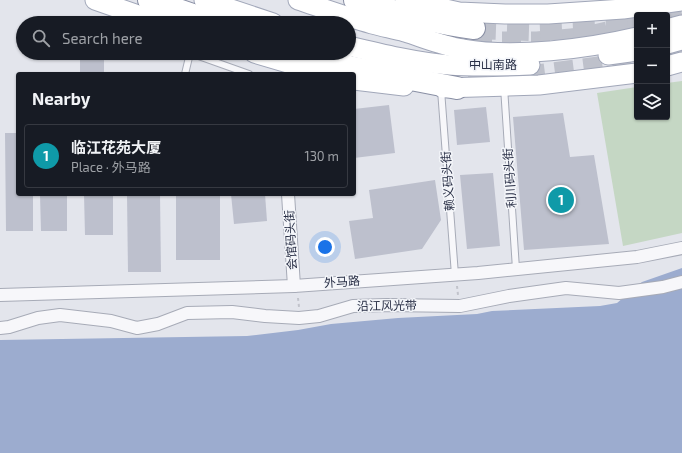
<!DOCTYPE html>
<meta charset="utf-8">
<style>
body{margin:0;font-family:"Exo 2","Noto Sans SC",sans-serif;background:#242831;color:#f1f3f6}
.controls{position:absolute;right:12px;top:12px;display:grid;overflow:hidden;border-radius:4px;box-shadow:0 1px 3px #0004}
.controls button{width:36px;height:36px;display:grid;place-items:center;padding:0;border:0;border-bottom:1px solid #363941;background:#171b24;color:#f1f3f6;font:20px sans-serif}
.you{position:absolute;left:325px;top:247px;width:14px;height:14px;margin:-10px;border:3px solid #fff;border-radius:50%;background:#1a73e8;box-shadow:0 0 0 6px #1a73e833}
.badge{display:grid;place-items:center;width:26px;height:26px;border-radius:50%;background:#8c9099;color:#fff;font-size:13px;font-weight:700}
.pin{position:absolute;translate:-50% -50%;border:2px solid #fff;box-shadow:0 1px 4px #0006}
.list{margin:0;padding:0;list-style:none}
h2{display:flex;justify-content:space-between;align-items:center;height:52px;margin:0;padding:0 16px;font-size:17px}
h2 small{font-size:13px;font-weight:400;color:#9ea1a6}
.list li{display:grid;grid-template-columns:26px 1fr auto;gap:12px;align-items:center;box-sizing:border-box;height:64px;margin:0 8px 8px;padding:0 8px;border:1px solid #363941;border-radius:4px}
.list b{display:block;font-size:15px;white-space:nowrap}
.list p{margin:0;font-size:13px;white-space:nowrap;color:#9ea1a6}
.list em{font-size:13px;font-style:normal;color:#9ea1a6}
.icon{flex:none;width:22px;height:22px;fill:none;stroke:currentColor;stroke-width:2;stroke-linecap:round;stroke-linejoin:round}
.map{position:relative;flex:none;width:682px;height:453px;overflow:hidden}
.search{position:absolute;background:#171b24;box-shadow:0 1px 3px #0004;left:16px;top:16px;width:340px;height:44px;display:flex;align-items:center;gap:10px;box-sizing:border-box;padding:0 14px;border-radius:22px;color:#9ea1a6;font-size:15px}
.panel{position:absolute;background:#171b24;box-shadow:0 1px 3px #0004;left:16px;top:72px;width:340px;height:124px;border-radius:4px}
.map>svg:first-child{display:block}
.green{fill:#c5d7c4}
.water{fill:#9caccf}
.building{fill:#bdc0cd}
.lines{fill:none;stroke-linecap:round;stroke-linejoin:round}
.primary-tunnel{stroke:#bec1cb;stroke-width:19;stroke-dasharray:19 10;stroke-linecap:butt}
.highway-tunnel{stroke:#bec1cb;stroke-width:22;stroke-dasharray:22 11;stroke-linecap:butt}
.lane-casing{stroke:#a7abb7;stroke-width:8}
.street-casing{stroke:#a7abb7;stroke-width:14}
.primary-casing{stroke:#a1a7b9;stroke-width:21}
.highway-casing{stroke:#898fa4;stroke-width:24}
.path{stroke:#c1c3cb;stroke-width:2;stroke-dasharray:3 3;stroke-linecap:butt}
.lane{stroke:#f7f7fa;stroke-width:6}
.street{stroke:#f7f7fa;stroke-width:12}
.primary{stroke:#fff;stroke-width:19}
.highway{stroke:#fff;stroke-width:22}
.labels{text-anchor:middle;stroke-width:3;stroke-linejoin:round;paint-order:stroke}
.street-label{font-size:12px;fill:#292f46;stroke:#f3f5f9}
</style>
<div class="map">
<svg width="682" height="453" viewBox="0 0 682 453">
<rect width="100%" height="100%" fill="#e3e5ec"/>
<!-- green -->
<path class="green" d="M682,81V233L623,246L597,93L637,87V117H667V83Z"/>
<!-- water -->
<path class="water" d="M682,268V453H0V340L247,336L298,330L331,324L398,318L477,314L492,311L600,306L617,303L642,282Z"/>
<!-- building -->
<g class="building">
<rect x="80" y="53" width="24" height="21"/>
<path d="M389,105L395,153L354,158V109Z"/>
<path d="M486,107L490,142L457,145L454,110Z"/>
<path d="M563,113L570,157L594,155L609,244L524,250L513,117Z"/>
<path d="M5,133H18V194H33V231H6Z"/>
<path d="M493,173L500,246L467,249L460,175Z"/>
<path d="M435,180L441,220L422,249L355,259L349,221L373,218L369,190Z"/>
<path d="M40,194H67V231H41Z"/>
<path d="M84,194H113V235H85Z"/>
<path d="M127,194H160L161,272H128Z"/>
<rect x="176" y="194" width="44" height="66"/>
<path d="M231,194H265L267,221L234,224Z"/>
</g>
<g class="lines">
<!-- primary-tunnel -->
<g class="primary-tunnel">
<path d="M667,18L682,14"/>
<path d="M473,41H537L581,37L637,24"/>
<path d="M667,55L682,52"/>
<path d="M439,75L537,74L637,61"/>
</g>
<!-- highway-tunnel -->
<path class="highway-tunnel" d="M474,28L530,30L628,26"/>
<defs>
<g id="lane">
<path d="M190,53L249,74"/>
<path d="M185,74L190,53"/>
<path d="M504,87L516,269"/>
<path d="M441,90L455,275"/>
</g>
<g id="street">
<path d="M288,194L294,286"/>
<path d="M0,295L294,286L478,273L637,257L682,248"/>
<path d="M0,328L9,327L38,318L60,315L111,321L137,328L158,324L187,313L232,312L265,316L299,318L319,316L353,306L387,305L460,306L509,296L566,288L619,293L663,287L682,282"/>
</g>
<g id="primary">
<path d="M95,0L161,23"/>
<path d="M204,0L273,23"/>
<path d="M298,0C322,8 347,17 372,24C383,27 394,29 405,32C424,38 443,46 463,49C515,58 586,49 637,37"/>
<path d="M405,0L459,12L505,14H548L623,9L682,1"/>
<path d="M667,29L682,25"/>
<path d="M667,44L682,40"/>
<path d="M349,46C382,54 415,62 449,65C476,67 503,66 530,65"/>
<path d="M254,53L325,74"/>
<path d="M608,55L637,51"/>
<path d="M667,66L682,62"/>
<path d="M354,80L404,86"/>
<path d="M443,88L539,85L637,73"/>
</g>
<g id="highway">
<path d="M149,0L216,23"/>
<path d="M355,0C394,12 433,23 474,28"/>
<path d="M307,53L349,67L457,88"/>
</g>
</defs>
<!-- lane casing -->
<use href="#lane" class="lane-casing"/>
<!-- street casing -->
<use href="#street" class="street-casing"/>
<!-- primary casing -->
<use href="#primary" class="primary-casing"/>
<!-- highway casing -->
<use href="#highway" class="highway-casing"/>
<!-- path -->
<g class="path">
<path d="M457,286L458,295"/>
<path d="M298,298L299,307"/>
</g>
<!-- lane -->
<use href="#lane" class="lane"/>
<!-- street -->
<use href="#street" class="street"/>
<!-- primary -->
<use href="#primary" class="primary"/>
<!-- highway -->
<use href="#highway" class="highway"/>
</g>
<g class="labels">
<!-- street labels -->
<g class="street-label">
<text x="493" y="69">中山南路</text>
<text transform="translate(510 178) rotate(-94)" y="4">利川码头街</text>
<text transform="translate(448 181) rotate(-94)" y="4">赖义码头街</text>
<text transform="translate(291 240) rotate(-93)" y="4">会馆码头街</text>
<text transform="translate(342 282) rotate(-4)" y="4">外马路</text>
<text transform="translate(387 306) rotate(-1)" y="4">沿江风光带</text>
</g>
</g>
</svg>
<div class="controls">
<button>+</button>
<button>−</button>
<button><svg class="icon" aria-label="layers" viewBox="0 0 24 24"><path d="M12 4l9 5-9 5-9-5zM3 14l9 5 9-5"/></svg></button>
</div>
<div class="you"></div>
<div class="pin badge" style="left:561px;top:200px;background:#0f9aa8">1</div>
<div class="search"><svg class="icon" aria-label="search" viewBox="0 0 24 24"><circle cx="10" cy="10" r="6"/><path d="M15 15l6 6"/></svg>Search here</div>
<section class="panel">
<h2>Nearby<small></small></h2>
<ul class="list">
<li><span class="badge" style="background:#0f9aa8">1</span><div><b>临江花苑大厦</b><p>Place · 外马路</p></div><em>130 m</em></li>
</ul>
</section>
</div>
